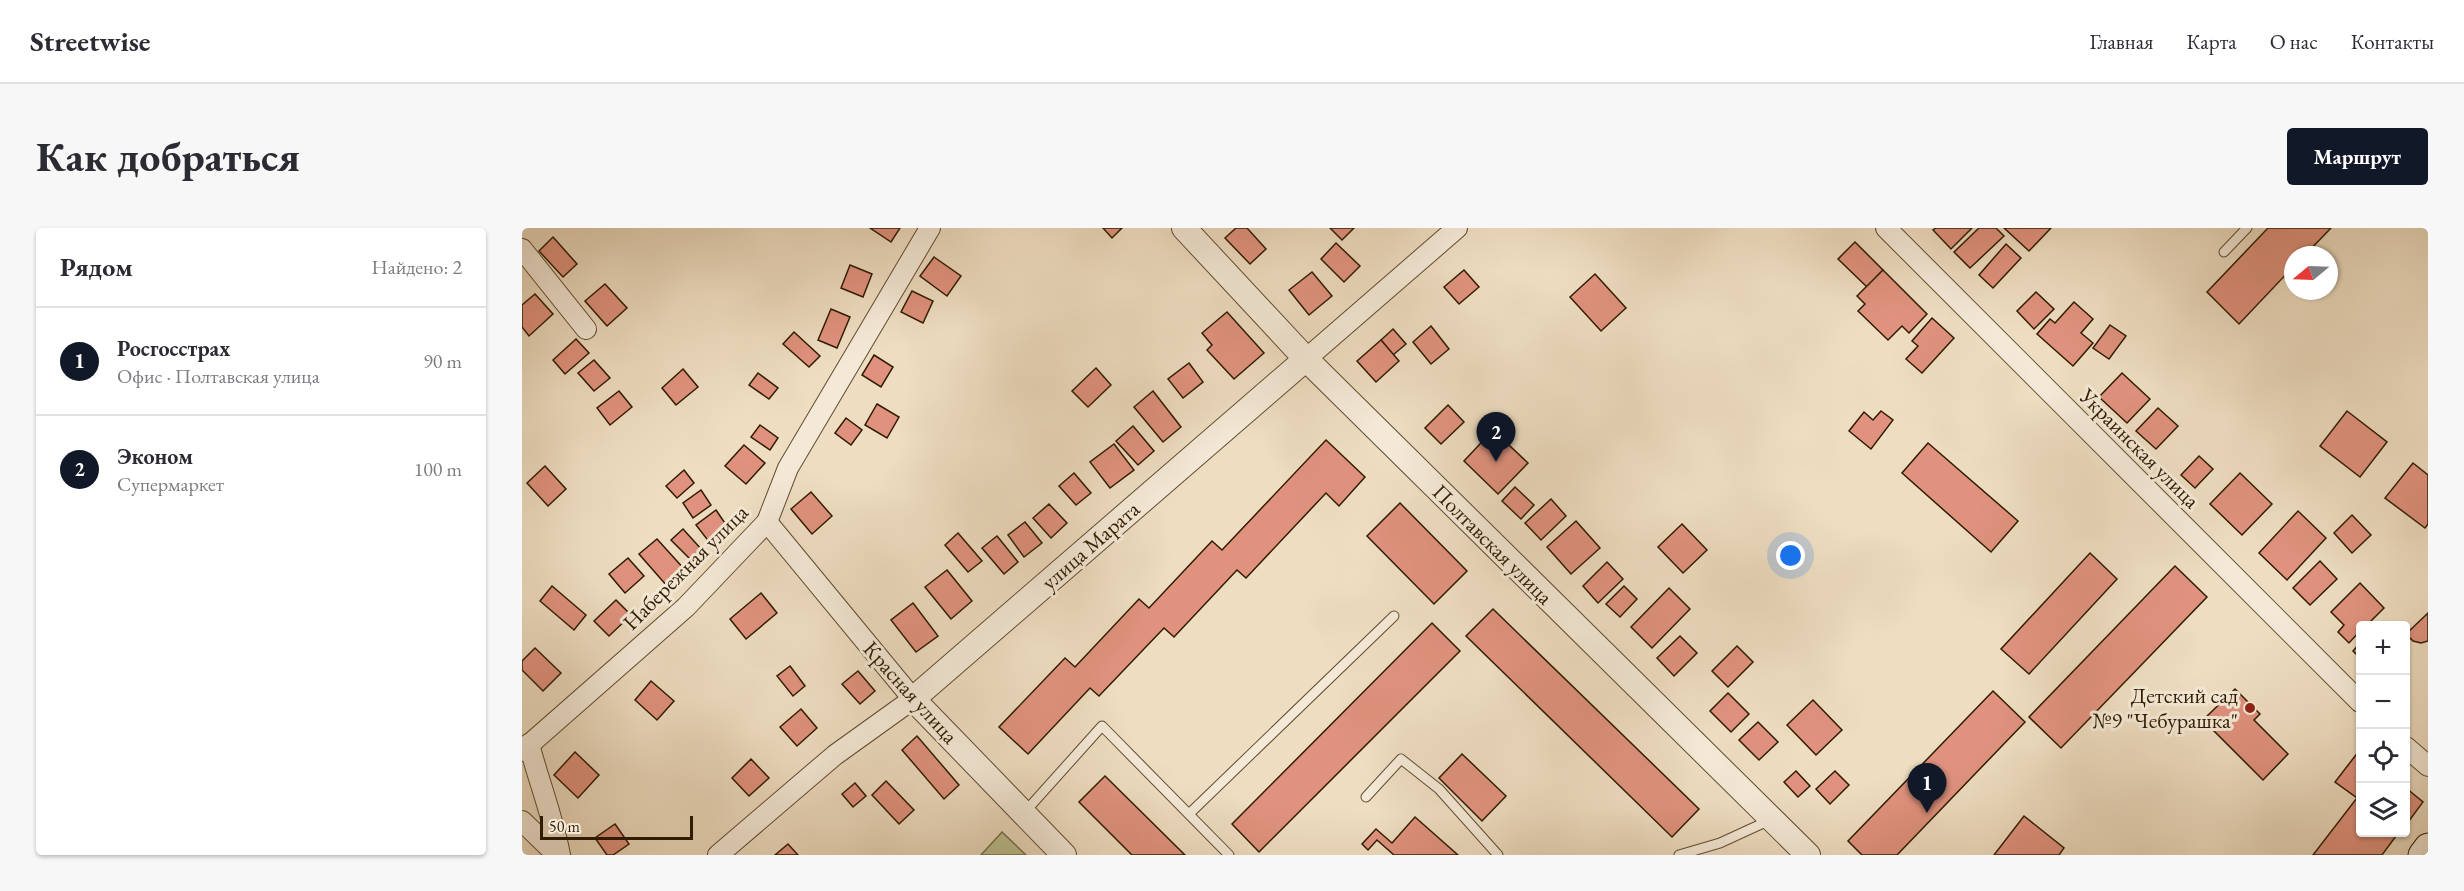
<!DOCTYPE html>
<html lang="ru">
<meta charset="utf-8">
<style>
body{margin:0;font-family:"EB Garamond",serif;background:#f7f7f7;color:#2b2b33}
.controls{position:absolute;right:18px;bottom:18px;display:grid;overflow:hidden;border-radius:6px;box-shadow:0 2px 4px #0004}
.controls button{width:54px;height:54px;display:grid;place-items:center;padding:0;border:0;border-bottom:2px solid #e1e1e2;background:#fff;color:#2b2b33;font:30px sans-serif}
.compass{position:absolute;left:1762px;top:18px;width:54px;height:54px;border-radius:50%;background:#fff;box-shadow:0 2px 4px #0004;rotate:251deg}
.scale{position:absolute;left:18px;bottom:15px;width:153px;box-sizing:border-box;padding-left:6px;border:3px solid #301c00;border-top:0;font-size:16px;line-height:21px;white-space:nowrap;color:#301c00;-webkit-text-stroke:4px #f4e9d7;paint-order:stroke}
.you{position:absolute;left:1269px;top:328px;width:21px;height:21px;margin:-15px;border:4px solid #fff;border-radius:50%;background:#1a73e8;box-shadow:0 0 0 9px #1a73e833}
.badge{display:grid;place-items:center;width:39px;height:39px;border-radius:50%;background:#111827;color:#fff;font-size:20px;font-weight:700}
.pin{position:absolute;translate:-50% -50px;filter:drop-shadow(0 2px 3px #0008)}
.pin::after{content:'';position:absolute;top:32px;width:21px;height:18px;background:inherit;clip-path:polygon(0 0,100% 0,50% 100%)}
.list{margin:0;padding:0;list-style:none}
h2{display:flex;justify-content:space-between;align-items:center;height:78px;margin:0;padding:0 24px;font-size:26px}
h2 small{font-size:20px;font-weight:400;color:#7c7c81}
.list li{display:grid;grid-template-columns:39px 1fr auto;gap:18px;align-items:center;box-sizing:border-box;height:108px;padding:0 24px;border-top:2px solid #e1e1e2}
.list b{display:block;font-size:22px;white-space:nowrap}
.list p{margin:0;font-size:20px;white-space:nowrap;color:#7c7c81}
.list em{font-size:20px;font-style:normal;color:#7c7c81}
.icon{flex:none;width:33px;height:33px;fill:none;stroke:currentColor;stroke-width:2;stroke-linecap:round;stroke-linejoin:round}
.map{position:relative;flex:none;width:1906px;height:627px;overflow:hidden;border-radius:6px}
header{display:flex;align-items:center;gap:36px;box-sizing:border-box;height:84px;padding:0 30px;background:#fff;border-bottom:2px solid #e1e1e2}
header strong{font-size:28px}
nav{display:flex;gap:33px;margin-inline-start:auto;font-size:21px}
.intro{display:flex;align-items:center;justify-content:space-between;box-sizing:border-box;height:144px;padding:0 36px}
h1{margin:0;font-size:42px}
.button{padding:15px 27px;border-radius:6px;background:#111827;color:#fff;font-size:21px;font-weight:700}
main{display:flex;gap:36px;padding:0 36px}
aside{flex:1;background:#fff;border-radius:6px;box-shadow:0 2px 4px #0004}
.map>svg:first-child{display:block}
.green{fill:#bbc091;stroke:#766e48;stroke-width:1.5}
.building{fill:#e0927e;stroke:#301c00;stroke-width:1.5}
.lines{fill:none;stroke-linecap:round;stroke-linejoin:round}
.service-casing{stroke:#604c30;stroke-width:11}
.minor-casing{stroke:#604c30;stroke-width:22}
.tertiary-casing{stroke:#604c30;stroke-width:26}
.secondary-casing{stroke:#301c00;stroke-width:29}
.service{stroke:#f4e9d7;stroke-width:9}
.minor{stroke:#f4e9d7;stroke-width:20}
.tertiary{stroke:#f4e9d7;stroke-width:24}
.secondary{stroke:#f4e9d7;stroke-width:27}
.poi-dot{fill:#8f2418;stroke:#f4e9d7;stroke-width:2}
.labels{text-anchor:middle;stroke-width:6;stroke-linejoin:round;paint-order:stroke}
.street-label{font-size:22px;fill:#301c00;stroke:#f4e9d7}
.poi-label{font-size:22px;fill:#301c00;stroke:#f4e9d7;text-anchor:end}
</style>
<header>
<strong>Streetwise</strong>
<nav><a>Главная</a><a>Карта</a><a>О нас</a><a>Контакты</a></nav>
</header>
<div class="intro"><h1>Как добраться</h1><a class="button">Маршрут</a></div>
<main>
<aside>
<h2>Рядом<small>Найдено: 2</small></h2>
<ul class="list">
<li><span class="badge">1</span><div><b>Росгосстрах</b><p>Офис · Полтавская улица</p></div><em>90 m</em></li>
<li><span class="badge">2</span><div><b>Эконом</b><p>Супермаркет</p></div><em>100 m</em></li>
</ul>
</aside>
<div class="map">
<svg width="1906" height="627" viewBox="0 0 1906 627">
<rect width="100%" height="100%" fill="#eeddc1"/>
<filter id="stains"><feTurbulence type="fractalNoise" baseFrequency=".00333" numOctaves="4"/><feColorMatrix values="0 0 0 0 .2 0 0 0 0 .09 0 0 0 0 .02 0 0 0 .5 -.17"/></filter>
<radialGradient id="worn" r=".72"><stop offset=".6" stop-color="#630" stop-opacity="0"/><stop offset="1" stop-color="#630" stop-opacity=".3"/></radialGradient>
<!-- green -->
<path class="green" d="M480,604L504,627H459Z"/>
<!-- building -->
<g class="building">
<path d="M348,0H378L369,14Z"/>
<path d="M581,0H600L590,10Z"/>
<path d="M714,0H725L744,21L728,36L703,10Z"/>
<path d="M808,0H832L820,12Z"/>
<path d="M1414,0H1450L1429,21L1411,2Z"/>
<path d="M1457,0H1474L1482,8L1448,40L1432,24Z"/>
<path d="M1482,0H1529L1507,23Z"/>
<path d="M1746,0H1809L1783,27H1771V39L1717,96L1685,64Z"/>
<path d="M31,9L55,36L41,49L17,23Z"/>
<path d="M1333,14L1361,42L1345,59L1316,31Z"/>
<path d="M814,15L838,38L822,54L799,31Z"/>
<path d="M1484,16L1499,30L1471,60L1457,47Z"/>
<path d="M412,29L439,48L425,68L398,48Z"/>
<path d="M328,37L350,46L341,69L319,60Z"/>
<path d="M942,42L957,59L937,76L922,59Z"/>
<path d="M1361,42L1405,86L1387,105L1380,98L1366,112L1336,83L1343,76L1335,68Z"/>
<path d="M790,44L810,68L787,87L767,62Z"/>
<path d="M1073,46L1104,80L1079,103L1048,69Z"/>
<path d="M83,56L105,80L85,98L63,73Z"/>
<path d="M390,63L411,73L401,95L379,84Z"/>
<path d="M1514,64L1532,81L1512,101L1495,83Z"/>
<path d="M13,66L31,86L7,108L0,99V77Z"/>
<path d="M1552,74L1571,91L1559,105L1571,115L1551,138L1515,106L1528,91L1533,95Z"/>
<path d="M309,81L328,89L315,120L296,112Z"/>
<path d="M705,84L742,125L712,151L685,122L690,117L680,105Z"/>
<path d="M1410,90L1432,110L1400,145L1384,131L1396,118L1390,113Z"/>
<path d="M1588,97L1604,108L1587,131L1571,120Z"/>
<path d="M909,98L927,121L909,136L891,114Z"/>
<path d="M871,101L884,116L871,127L859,112Z"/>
<path d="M272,104L298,128L287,139L261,116Z"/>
<path d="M54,111L67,125L43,146L31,132Z"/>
<path d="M859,112L877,133L854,154L835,133Z"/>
<path d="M352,127L371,139L359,159L340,147Z"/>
<path d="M72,132L88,150L72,163L56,145Z"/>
<path d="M667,135L681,154L661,170L646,151Z"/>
<path d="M574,140L589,157L566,179L550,163Z"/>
<path d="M161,141L176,159L154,177L140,160Z"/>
<path d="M236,145L256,160L247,171L227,157Z"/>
<path d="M1600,145L1628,171L1605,195L1577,169Z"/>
<path d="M97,163L110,179L88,197L75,180Z"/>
<path d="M631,163L659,199L641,214L612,179Z"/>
<path d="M355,176L377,189L365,210L343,197Z"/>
<path d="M926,177L942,194L919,216L903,200Z"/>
<path d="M1636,180L1656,198L1634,221L1614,203Z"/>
<path d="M1359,183L1371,192L1349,221L1327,203L1342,184L1351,192Z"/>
<path d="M1825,183L1865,214L1838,249L1798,218Z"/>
<path d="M324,190L340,202L329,217L313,205Z"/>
<path d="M238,197L256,210L248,222L229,209Z"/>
<path d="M611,198L632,223L616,237L594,213Z"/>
<path d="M971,202L1006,235L976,266L942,233Z"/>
<path d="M804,212L843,249L817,278L804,265L724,350L715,342L652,409L642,400L577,468L568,460L506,526L477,499L543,430L553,439L617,371L627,380L690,313L700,322Z"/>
<path d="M1406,215L1496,293L1469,324L1380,245Z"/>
<path d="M592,216L612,242L588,260L568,234Z"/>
<path d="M222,217L243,235L224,256L203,238Z"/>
<path d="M1677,228L1691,241L1673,260L1659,247Z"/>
<path d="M1891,235L1906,247V296L1903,300L1863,270Z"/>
<path d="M23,238L44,261L26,278L5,255Z"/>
<path d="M162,242L172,255L155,270L144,258Z"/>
<path d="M552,245L569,265L554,277L537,258Z"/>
<path d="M1718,245L1750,276L1720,307L1688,276Z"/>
<path d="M993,259L1012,277L999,291L980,273Z"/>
<path d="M179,262L189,277L171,290L161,275Z"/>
<path d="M289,264L310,288L290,306L269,281Z"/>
<path d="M1029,271L1044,288L1019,312L1003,295Z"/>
<path d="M878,275L945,343L912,376L845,308Z"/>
<path d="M527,276L545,295L529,310L511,290Z"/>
<path d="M194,282L207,301L188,315L174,297Z"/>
<path d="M1776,283L1804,310L1765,352L1737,325Z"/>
<path d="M1830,287L1849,307L1830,325L1812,305Z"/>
<path d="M1054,293L1078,320L1049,346L1025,319Z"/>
<path d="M503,294L520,315L502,329L486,307Z"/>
<path d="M1160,296L1185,322L1161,345L1136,319Z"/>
<path d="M161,301L180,322L169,332L149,312Z"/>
<path d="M436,305L460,333L446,344L423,317Z"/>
<path d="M475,308L496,334L482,346L460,320Z"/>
<path d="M135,311L163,342L145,358L117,326Z"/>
<path d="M1568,325L1595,351L1507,446L1479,421Z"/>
<path d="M106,330L122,348L103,365L87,346Z"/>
<path d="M1798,333L1815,351L1788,377L1771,360Z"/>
<path d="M1085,334L1101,351L1076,375L1061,358Z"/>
<path d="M1653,338L1685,369L1539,520L1507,489Z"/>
<path d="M425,342L450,373L429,391L403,359Z"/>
<path d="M1838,355L1862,380L1844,398H1838V403L1827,415L1816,404L1822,397L1809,384Z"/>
<path d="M30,358L64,387L52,402L18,373Z"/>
<path d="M1102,358L1115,371L1098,389L1084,376Z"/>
<path d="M1147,360L1168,381L1130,420L1109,399Z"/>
<path d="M239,365L255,385L224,411L208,391Z"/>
<path d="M94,372L109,387L87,408L72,393Z"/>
<path d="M391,375L416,408L394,424L369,392Z"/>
<path d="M971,381L1177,581L1150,609L944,408Z"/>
<path d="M1906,385V413L1899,415L1891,413L1884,406Z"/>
<path d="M910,395L938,423L737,624L710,596Z"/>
<path d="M1158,408L1175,425L1152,448L1135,430Z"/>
<path d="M1838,415V430L1831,423Z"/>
<path d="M1215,418L1231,434L1206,459L1190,443Z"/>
<path d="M13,420L39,445L21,463L0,442V433Z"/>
<path d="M268,438L283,458L271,468L255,448Z"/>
<path d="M336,443L353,463L338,476L320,456Z"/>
<path d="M129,453L152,473L135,492L113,472Z"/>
<path d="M1713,461L1738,486L1732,492L1766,526L1741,552L1681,492Z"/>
<path d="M1471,463L1503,494L1375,627H1340L1326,613Z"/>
<path d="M1206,465L1227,486L1209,504L1188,483Z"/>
<path d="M1291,472L1320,502L1294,527L1265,497Z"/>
<path d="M279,481L295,500L275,518L258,499Z"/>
<path d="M1236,494L1256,514L1237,532L1217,512Z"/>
<path d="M395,508L437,557L422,571L380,522Z"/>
<path d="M1837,523L1838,604H1877L1860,627H1791L1835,570L1813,554Z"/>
<path d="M53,524L77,547L56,570L32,547Z"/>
<path d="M940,526L984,568L960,593L917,550Z"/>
<path d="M229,531L247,550L227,568L210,550Z"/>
<path d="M1274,543L1288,558L1276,569L1262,554Z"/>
<path d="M1313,543L1327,557L1308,576L1294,561Z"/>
<path d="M583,548L663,627H610L557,574Z"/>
<path d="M364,553L392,582L377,596L350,567Z"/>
<path d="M333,555L344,568L331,579L320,566Z"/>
<path d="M1884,560L1901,574L1884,597Z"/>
<path d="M1502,588L1542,620L1537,627H1472Z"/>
<path d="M893,589L936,627H872L855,612L846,622L840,616L854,601L870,615Z"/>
<path d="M93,596L107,616L91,627H85L73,610Z"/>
<path d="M266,616L276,627H253Z"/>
</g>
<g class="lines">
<defs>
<g id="service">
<path d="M1702,24L1725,0"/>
<path d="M844,569L879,531L917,561L976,627"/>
<path d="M502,585L580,498L707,627"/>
<path d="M667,586L872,388"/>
<path d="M1157,627L1198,615L1248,592"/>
</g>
<g id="minor">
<path d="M1364,0L1838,474"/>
<path d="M0,21L64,101"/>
<path d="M784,131L935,0"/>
<path d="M7,516C17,554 31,589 38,627"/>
<path d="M1884,519L1906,538"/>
<path d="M0,523L164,379L245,294L266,240L408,0"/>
<path d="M0,593L35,627"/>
<path d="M196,627L313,527L391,471L245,294"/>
</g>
<g id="tertiary">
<path d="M662,0L784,131L1286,627"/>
<path d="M542,627L391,471L784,131"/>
</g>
<path id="secondary" d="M1900,627L1906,619"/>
</defs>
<!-- service casing -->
<use href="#service" class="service-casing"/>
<!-- minor casing -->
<use href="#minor" class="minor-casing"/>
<!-- tertiary casing -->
<use href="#tertiary" class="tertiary-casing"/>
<!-- secondary casing -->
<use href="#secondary" class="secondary-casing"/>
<!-- service -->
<use href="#service" class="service"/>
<!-- minor -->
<use href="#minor" class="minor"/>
<!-- tertiary -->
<use href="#tertiary" class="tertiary"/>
<!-- secondary -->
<use href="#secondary" class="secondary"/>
</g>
<!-- markers -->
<circle class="poi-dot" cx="1728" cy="480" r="6"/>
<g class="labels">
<!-- street labels -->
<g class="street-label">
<text transform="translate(1618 220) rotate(45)" y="8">Украинская улица</text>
<text transform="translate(971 316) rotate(45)" y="8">Полтавская улица</text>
<text transform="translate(568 317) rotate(-41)" y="8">улица Марата</text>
<text transform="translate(163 339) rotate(-45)" y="8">Набережная улица</text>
<text transform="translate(389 464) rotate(48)" y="8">Красная улица</text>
</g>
<!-- poi labels -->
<g class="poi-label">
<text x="1716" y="475">Детский сад<tspan x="1716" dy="25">№9 "Чебурашка"</tspan></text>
</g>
</g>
<rect width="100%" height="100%" filter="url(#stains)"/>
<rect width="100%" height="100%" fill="url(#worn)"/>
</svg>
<div class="controls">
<button>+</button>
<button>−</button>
<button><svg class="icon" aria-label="locate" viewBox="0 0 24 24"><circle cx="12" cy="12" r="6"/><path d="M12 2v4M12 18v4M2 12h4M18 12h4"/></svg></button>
<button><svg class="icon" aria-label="layers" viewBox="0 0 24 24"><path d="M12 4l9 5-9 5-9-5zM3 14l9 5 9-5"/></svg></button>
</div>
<svg class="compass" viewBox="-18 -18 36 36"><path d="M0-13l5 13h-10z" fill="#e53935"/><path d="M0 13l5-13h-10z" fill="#7c7c81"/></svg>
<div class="scale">50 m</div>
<div class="you"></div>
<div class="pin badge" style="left:1405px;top:585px">1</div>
<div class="pin badge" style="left:974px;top:234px">2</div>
</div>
</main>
